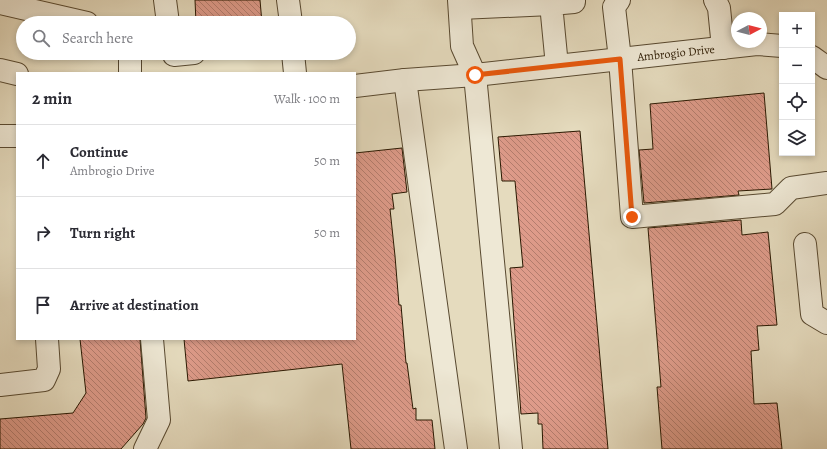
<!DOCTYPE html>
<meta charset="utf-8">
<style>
body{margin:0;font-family:Alegreya,serif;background:#f7f7f7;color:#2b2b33}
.controls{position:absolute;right:12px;top:12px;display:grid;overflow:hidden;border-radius:0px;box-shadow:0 2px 6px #0003}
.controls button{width:36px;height:36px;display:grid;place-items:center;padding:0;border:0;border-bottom:1px solid #e1e1e2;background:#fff;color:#2b2b33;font:20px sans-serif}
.compass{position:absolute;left:731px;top:12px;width:36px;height:36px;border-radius:50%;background:#fff;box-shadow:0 2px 6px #0003;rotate:83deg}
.stop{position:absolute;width:12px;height:12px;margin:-9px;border:3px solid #ea580c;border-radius:50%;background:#fff}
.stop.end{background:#ea580c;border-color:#fff;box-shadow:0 1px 4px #0008}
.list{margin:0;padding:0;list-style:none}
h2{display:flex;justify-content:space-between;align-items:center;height:52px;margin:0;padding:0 16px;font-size:17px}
h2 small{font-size:13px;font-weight:400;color:#7c7c81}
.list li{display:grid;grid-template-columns:26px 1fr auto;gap:12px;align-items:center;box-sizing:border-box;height:72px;padding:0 16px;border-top:1px solid #e1e1e2}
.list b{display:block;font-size:15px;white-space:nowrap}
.list p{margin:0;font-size:13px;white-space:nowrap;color:#7c7c81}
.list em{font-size:13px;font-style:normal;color:#7c7c81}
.icon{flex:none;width:22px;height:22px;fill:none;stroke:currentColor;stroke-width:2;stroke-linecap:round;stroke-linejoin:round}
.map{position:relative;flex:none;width:827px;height:449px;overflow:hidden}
.search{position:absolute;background:#fff;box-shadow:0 2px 6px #0003;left:16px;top:16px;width:340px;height:44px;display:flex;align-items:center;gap:10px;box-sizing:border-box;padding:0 14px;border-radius:22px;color:#7c7c81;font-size:15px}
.panel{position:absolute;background:#fff;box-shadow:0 2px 6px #0003;left:16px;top:72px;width:340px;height:268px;border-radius:0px}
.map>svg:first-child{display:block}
.building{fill:url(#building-back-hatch);stroke:#291801}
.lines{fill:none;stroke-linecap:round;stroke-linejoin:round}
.minor-casing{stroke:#584930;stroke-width:24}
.minor{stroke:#eee8d5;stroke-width:22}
.route{stroke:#ea580c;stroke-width:5}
.labels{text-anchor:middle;stroke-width:3.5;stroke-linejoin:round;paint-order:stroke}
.street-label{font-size:12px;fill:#291801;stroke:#eee8d5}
</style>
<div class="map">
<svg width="827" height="449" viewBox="0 0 827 449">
<defs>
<pattern id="building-back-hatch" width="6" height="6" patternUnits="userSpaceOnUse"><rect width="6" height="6" fill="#de9b8a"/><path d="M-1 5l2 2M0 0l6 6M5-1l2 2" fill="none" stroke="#b47d6e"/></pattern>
</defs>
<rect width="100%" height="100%" fill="#e5dbbe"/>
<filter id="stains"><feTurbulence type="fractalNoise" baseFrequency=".005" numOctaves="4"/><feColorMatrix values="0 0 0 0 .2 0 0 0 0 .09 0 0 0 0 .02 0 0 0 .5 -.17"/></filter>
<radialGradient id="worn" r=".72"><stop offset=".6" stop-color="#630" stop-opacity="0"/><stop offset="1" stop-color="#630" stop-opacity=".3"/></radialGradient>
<!-- building -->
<g class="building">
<path d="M195,0H260L262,23H196Z"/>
<path d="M764,93L772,189L738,191L739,195L644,203L639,150L653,149L650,104Z"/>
<path d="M580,131L608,449H543L542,424H538V413L521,414L510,268L523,267L515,181H502L498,137Z"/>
<path d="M402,148L407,192L392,194L394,209H390L395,256L399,305H401L406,363H407L413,409L416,408V420H432L435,449H351L342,364L188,381L184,339H355V153Z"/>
<path d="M741,220L742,235L768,232L777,325L757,326L759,350L751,351L754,404L777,403L782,449H662L657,387H661L648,228Z"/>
<path d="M80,339H140L146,418L143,424L121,449H0V419L73,413L86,393Z"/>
</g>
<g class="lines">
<defs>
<g id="minor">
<path d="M165,0L168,23"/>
<path d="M288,0L291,23"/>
<path d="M459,0L462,46L475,75L511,449"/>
<path d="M619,0L614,7L620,59L632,217L775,204L791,188L827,183"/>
<path d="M715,0L719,8L723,48"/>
<path d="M0,3L87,23"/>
<path d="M460,8L551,4"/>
<path d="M130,53V73"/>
<path d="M293,53L295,73"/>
<path d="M174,55L194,53"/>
<path d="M812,57L827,68"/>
<path d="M557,66L551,4L574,2V0"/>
<path d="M0,70L17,74"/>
<path d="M405,80L456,449"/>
<path d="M355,86L405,80L475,75L757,44L782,46"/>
<path d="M0,136H17"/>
<path d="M805,244L812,314L827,323"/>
<path d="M0,385L44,380L49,369L47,339"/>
<path d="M145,449L159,420L152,339"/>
</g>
</defs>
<!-- minor casing -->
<use href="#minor" class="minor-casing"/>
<!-- minor -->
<use href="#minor" class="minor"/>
</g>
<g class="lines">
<!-- route -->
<path class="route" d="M475,75L620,59L632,217"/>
</g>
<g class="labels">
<!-- street labels -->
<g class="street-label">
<text transform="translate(676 53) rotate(-6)" y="4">Ambrogio Drive</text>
</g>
</g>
<rect width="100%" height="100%" filter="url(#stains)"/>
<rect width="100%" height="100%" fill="url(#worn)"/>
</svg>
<div class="controls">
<button>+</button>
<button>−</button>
<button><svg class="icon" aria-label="locate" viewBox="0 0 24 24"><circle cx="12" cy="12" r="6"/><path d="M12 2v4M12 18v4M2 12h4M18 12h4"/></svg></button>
<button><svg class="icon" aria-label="layers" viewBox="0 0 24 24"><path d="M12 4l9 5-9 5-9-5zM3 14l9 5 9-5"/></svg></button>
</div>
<svg class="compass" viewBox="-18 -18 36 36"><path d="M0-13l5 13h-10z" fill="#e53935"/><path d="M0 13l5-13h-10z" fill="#7c7c81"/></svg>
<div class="stop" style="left:475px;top:75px"></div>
<div class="stop end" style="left:632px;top:217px"></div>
<div class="search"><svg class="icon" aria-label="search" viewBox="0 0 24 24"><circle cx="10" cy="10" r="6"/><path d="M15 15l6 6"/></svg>Search here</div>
<section class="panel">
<h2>2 min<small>Walk · 100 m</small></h2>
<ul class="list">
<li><svg class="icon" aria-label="ahead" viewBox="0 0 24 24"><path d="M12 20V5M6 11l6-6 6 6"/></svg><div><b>Continue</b><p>Ambrogio Drive</p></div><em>50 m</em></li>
<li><svg class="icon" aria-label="right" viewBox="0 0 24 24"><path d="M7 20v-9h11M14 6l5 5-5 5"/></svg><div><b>Turn right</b></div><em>50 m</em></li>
<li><svg class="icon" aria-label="arrive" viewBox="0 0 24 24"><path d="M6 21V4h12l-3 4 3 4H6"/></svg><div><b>Arrive at destination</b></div></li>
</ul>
</section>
</div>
